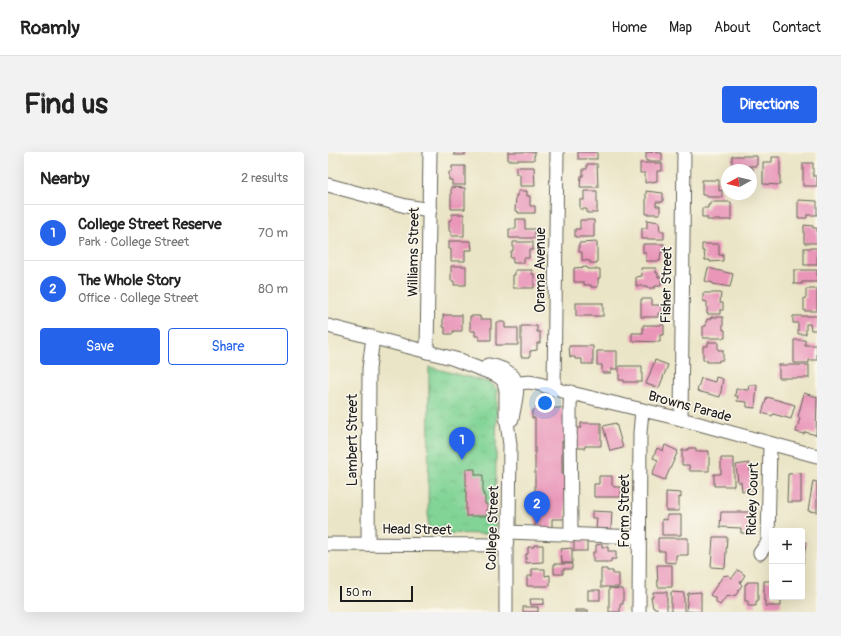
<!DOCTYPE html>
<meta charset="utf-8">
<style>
body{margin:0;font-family:Pangolin,sans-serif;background:#f2f2f2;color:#222}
.controls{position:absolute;right:12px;bottom:12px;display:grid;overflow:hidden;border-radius:4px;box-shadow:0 4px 16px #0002}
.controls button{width:36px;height:36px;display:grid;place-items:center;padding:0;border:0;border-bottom:1px solid #e0e0e0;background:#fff;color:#222;font:20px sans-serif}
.compass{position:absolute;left:393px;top:12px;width:36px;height:36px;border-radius:50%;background:#fff;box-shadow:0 4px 16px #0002;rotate:262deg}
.scale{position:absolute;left:12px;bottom:10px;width:73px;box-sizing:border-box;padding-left:4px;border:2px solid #1c1c1c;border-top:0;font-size:11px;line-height:14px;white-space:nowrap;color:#1c1c1c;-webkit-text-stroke:3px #fbf7ec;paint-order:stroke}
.you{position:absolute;left:217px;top:251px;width:14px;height:14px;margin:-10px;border:3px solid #fff;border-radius:50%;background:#1a73e8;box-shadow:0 0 0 6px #1a73e833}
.badge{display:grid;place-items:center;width:26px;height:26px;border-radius:50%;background:#2563eb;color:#fff;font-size:13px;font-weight:700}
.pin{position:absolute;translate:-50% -33px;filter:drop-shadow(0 1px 2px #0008)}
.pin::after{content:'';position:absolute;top:21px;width:14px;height:12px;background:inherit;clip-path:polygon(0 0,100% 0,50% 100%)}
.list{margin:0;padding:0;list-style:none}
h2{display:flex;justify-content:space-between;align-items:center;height:52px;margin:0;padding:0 16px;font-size:17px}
h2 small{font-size:13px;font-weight:400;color:#767676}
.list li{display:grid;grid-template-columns:26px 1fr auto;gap:12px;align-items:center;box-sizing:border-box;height:56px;padding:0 16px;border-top:1px solid #e0e0e0}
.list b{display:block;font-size:15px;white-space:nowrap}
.list p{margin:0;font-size:13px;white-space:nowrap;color:#767676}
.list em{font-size:13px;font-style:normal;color:#767676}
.actions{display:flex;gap:8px;padding:12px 16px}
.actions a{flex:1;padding:9px 0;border:1px solid #2563eb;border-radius:4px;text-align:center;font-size:14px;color:#2563eb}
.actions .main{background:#2563eb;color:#fff}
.map{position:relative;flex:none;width:489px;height:460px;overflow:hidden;border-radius:4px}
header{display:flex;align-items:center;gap:24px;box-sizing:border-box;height:56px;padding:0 20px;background:#fff;border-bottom:1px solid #e0e0e0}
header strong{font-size:19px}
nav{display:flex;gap:22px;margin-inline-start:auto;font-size:14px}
.intro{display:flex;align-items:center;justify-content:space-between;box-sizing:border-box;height:96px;padding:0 24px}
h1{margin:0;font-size:28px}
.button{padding:10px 18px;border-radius:4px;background:#2563eb;color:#fff;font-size:14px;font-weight:700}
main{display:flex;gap:24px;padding:0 24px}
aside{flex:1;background:#fff;border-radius:4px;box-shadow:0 4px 16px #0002}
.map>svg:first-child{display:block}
.park{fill:url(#park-crowns);stroke:#4f7859}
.building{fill:#e996b9}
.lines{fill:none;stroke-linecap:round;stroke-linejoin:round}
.minor-casing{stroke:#646258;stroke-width:15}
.minor{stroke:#fff;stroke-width:13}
.labels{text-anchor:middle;stroke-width:3;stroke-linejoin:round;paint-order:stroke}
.street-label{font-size:14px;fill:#1c1c1c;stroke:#fbf7ec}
</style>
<header>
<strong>Roamly</strong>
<nav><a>Home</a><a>Map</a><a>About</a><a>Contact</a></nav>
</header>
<div class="intro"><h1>Find us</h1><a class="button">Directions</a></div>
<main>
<aside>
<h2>Nearby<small>2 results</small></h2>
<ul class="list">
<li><span class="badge">1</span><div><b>College Street Reserve</b><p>Park · College Street</p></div><em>70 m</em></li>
<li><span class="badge">2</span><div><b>The Whole Story</b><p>Office · College Street</p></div><em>80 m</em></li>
</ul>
<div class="actions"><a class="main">Save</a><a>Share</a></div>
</aside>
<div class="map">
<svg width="489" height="460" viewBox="0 0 489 460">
<defs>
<pattern id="park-crowns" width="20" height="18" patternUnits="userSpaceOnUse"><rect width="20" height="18" fill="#82d496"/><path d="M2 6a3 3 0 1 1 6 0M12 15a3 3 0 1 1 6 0" fill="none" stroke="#70b581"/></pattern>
</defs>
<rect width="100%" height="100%" fill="#fbf7ec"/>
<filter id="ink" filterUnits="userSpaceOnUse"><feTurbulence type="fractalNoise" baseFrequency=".025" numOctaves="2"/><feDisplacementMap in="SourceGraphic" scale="8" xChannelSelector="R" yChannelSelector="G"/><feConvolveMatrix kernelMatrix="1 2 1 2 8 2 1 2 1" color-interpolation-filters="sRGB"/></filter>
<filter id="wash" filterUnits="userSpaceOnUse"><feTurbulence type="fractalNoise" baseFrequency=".012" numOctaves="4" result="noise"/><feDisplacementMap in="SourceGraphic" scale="16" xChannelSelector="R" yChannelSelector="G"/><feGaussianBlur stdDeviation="0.9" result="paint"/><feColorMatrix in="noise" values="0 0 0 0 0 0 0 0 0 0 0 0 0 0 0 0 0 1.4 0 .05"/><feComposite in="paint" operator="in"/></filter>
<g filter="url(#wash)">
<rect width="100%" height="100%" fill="#eae5c6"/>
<!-- park -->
<path class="park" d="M101,215L163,231L169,238L167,378L163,382L100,381Z"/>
<g id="blocks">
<!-- building -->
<g class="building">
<rect x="126" y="0" width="11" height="3"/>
<path d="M180,0H207V3H206V8H180Z"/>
<rect x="250" y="0" width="19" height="7"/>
<path d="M318,0L334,1V9H318Z"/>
<path d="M404,4H429V14H420V16H425V22H423V18H404Z"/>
<path d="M444,5H452V33L435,32V10H444Z"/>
<path d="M312,11H334V19H329V29L317,31V21H312Z"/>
<path d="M475,11H485V24H489V34H475Z"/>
<path d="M259,12H269L270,35H252L253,24H255V17H259Z"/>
<path d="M124,14H137V33H124V28H121V20H124Z"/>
<path d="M188,15H206L207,34H192V22H188Z"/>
<path d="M374,28H391V39L394,38V45H379V43H374Z"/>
<path d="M123,35L137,36V57H123Z"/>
<path d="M190,39H199V44H202V54H207V61H190V59H187L188,43H190Z"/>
<path d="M256,39H269V61H259V57H252V48H256Z"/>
<path d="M318,39L335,41V50H328V54H332V62H318Z"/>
<path d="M470,48L489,49V63H479V66H470Z"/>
<path d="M382,50H403V68H379V65H374V56H380V53H382Z"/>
<path d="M124,62H136V84H123V79H121V68H124Z"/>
<path d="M188,67H197V77H207V86H181V77H188Z"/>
<path d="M252,68H266V85H247V77H252Z"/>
<path d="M319,68L331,70L332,79H336V87H314V76H319Z"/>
<path d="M476,73L485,74V76H489V91H476Z"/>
<path d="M121,89H143L144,98H137V109H123V97H121Z"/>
<path d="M185,90H205V98H201V106H196V111H185V106H182L183,99H185Z"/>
<path d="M269,90V111H262V109L254,108V100H251V91Z"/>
<path d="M315,92H336V100H333L332,109H318V101H315Z"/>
<path d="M374,92H391V103H395V109L382,110V108H377L376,99H374Z"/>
<rect x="476" y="96" width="13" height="17"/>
<path d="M123,114H138V133H126V129H123Z"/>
<path d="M259,115V117H272V126H270V135H263V133H256V130H246V116Z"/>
<path d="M313,116H328V121H330V125H333V134H327V136H319V134H308V125L314,124Z"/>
<path d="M380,116L405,122L402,135L385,132V131L377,129Z"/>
<path d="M187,118H204V122H206V136H185V123H187Z"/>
<path d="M466,118H489V130H474V132H466Z"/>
<path d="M478,137H489V159H476V146H478Z"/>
<path d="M375,141H393L392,151H395V158H392V162H379V150L375,149Z"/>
<path d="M313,147H324V153H333V161H330V165H313Z"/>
<rect x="248" y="151" width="27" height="13"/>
<path d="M115,163H134V179H125V182H117V175H115Z"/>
<path d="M142,164H152V167H163V188H151V184H147V179H142Z"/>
<path d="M465,164H489V178H483L482,172H478V182H470V171H465Z"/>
<path d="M383,165H395V178H397V186H375V174H378V169H379V167H383Z"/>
<path d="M168,170H177V176H190V193H168Z"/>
<path d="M315,173H336V183H332V190L304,189V181H315Z"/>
<path d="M193,174H209V180H212V191H209V198L202,199V205H193Z"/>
<path d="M466,188H477V193H489V208H481V211H466Z"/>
<path d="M380,190H390V198H395V208H391V210H379V208H375V194H380Z"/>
<path d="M241,194H265V212H254V207H247V205H242Z"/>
<path d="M269,199H289V217H283V221H274V213H269Z"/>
<path d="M327,208L340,213L331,236L318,232Z"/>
<rect x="451" y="213" width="30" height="13"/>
<path d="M291,214H314V230H296V228H291Z"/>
<path d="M388,225L395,227L392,245L369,239L373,226L387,230Z"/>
<path d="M421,233H429L427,256L419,255V250L409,249L410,244H407L408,237L420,238Z"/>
<path d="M476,241L489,245L488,283L477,280L476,282L468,280L472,266L470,265Z"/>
<path d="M439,245L467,253L463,267L445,262L444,264L434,261Z"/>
<path d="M210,253H218V256H235L238,260V289H234V322H238V367H224V377L207,378V266H204V259Z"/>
<path d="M253,271H273V294H257V296H247L248,276H253Z"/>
<path d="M288,271L295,296L282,299L275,274Z"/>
<path d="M337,293L350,299L337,328L324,323L330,308L325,306L329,296L335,299Z"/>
<path d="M360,296H368V299H381V319H362L361,313H354V298H360Z"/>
<path d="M393,306H406V334H386V322H393Z"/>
<path d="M421,311L423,324H425L427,337L414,339L413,330H410L408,313Z"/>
<path d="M138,317H147V323H155V343H157V352H159V364H138Z"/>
<path d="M473,321V350H459L460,322Z"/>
<path d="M271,324H284V333L286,335H293V345H266V332H271Z"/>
<path d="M485,329L489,330V360L480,359Z"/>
<path d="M338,340L353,341V346L351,345V359H338Z"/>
<path d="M264,359L284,360L283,377H268L269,366H264Z"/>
<path d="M393,360H423L422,381H413V376L392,375Z"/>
<path d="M339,363H353V383H334V367L339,368Z"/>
<path d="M385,385H399L397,416L383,415Z"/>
<path d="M330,386H360V403H348V411L337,410V399H330Z"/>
<rect x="246" y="388" width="13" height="11"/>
<path d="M474,390H478L475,412H474Z"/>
<path d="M274,392V395H280V399H288V407H283V410H265V400H268V393Z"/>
<path d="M206,393H215V410L198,411V402H200V395H206Z"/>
<path d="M244,396V411H234L233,397Z"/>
<path d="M226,412H244V417H235V422H226Z"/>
<path d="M329,413H344V435H330Z"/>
<path d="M204,417H217V424L222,423V434H199V424H204Z"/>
<path d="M273,417H279V419H285V422H291V435H273Z"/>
<path d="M410,418L417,423L412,431L414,433L408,443L398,445L392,453L388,450V447L382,443L395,424L400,423L404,426Z"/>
<path d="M436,429H444V445H448V447H453V454H437V449H436Z"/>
<path d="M419,430H430V449H428V454H420V449H417V432H419Z"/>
<path d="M281,436L295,437V452H292V460H281Z"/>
<rect x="260" y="438" width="12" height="10"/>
<path d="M325,440H339V460H329V456H325L323,445H325Z"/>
<path d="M343,440L356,441V460H343Z"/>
<path d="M373,440V460L358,459L360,441Z"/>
<path d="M202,447H216V452L203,453Z"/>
<rect x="195" y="455" width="15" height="5"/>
<rect x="247" y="458" width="13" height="2"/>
</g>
</g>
</g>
<g filter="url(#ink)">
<use href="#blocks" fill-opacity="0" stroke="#646258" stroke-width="1"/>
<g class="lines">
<defs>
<g id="minor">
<path d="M0,33L78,54L102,58"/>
<path d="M0,174L135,209"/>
<path d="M99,200L102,0"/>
<path d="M126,207L168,223L175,228L178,237V262L182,293L181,373L178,393V460"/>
<path d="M160,213C198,220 189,237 184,267"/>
<path d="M178,237C196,226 208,230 226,237L353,267L489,304"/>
<path d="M226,237L229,0"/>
<path d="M353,267L356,0"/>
<path d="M180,380L311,385"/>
<path d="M243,383L242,254L243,240"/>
<path d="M0,392L178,393"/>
<path d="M40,392L41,217L45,185"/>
<path d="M432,401L440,390L442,292"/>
<path d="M311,460L312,281L314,258"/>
</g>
</defs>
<!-- minor casing -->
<use href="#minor" class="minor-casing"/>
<!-- minor -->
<use href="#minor" class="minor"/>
</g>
</g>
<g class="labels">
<!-- street labels -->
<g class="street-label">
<text transform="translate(85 100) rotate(-89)" y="5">Williams Street</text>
<text transform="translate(212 118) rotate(-90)" y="5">Orama Avenue</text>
<text transform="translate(338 133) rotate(-89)" y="5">Fisher Street</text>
<text transform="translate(362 254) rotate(15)" y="5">Browns Parade</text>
<text transform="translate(24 288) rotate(-90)" y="5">Lambert Street</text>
<text transform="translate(424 347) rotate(-88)" y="5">Rickey Court</text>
<text transform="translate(296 359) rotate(-90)" y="5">Form Street</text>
<text transform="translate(164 376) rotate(-88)" y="5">College Street</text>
<text transform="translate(89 377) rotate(1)" y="5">Head Street</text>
</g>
</g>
</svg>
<div class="controls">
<button>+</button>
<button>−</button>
</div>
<svg class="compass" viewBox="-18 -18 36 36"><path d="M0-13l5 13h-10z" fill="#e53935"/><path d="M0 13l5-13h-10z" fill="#767676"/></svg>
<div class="scale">50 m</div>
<div class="you"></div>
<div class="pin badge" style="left:134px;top:308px">1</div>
<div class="pin badge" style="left:209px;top:372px">2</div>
</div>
</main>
